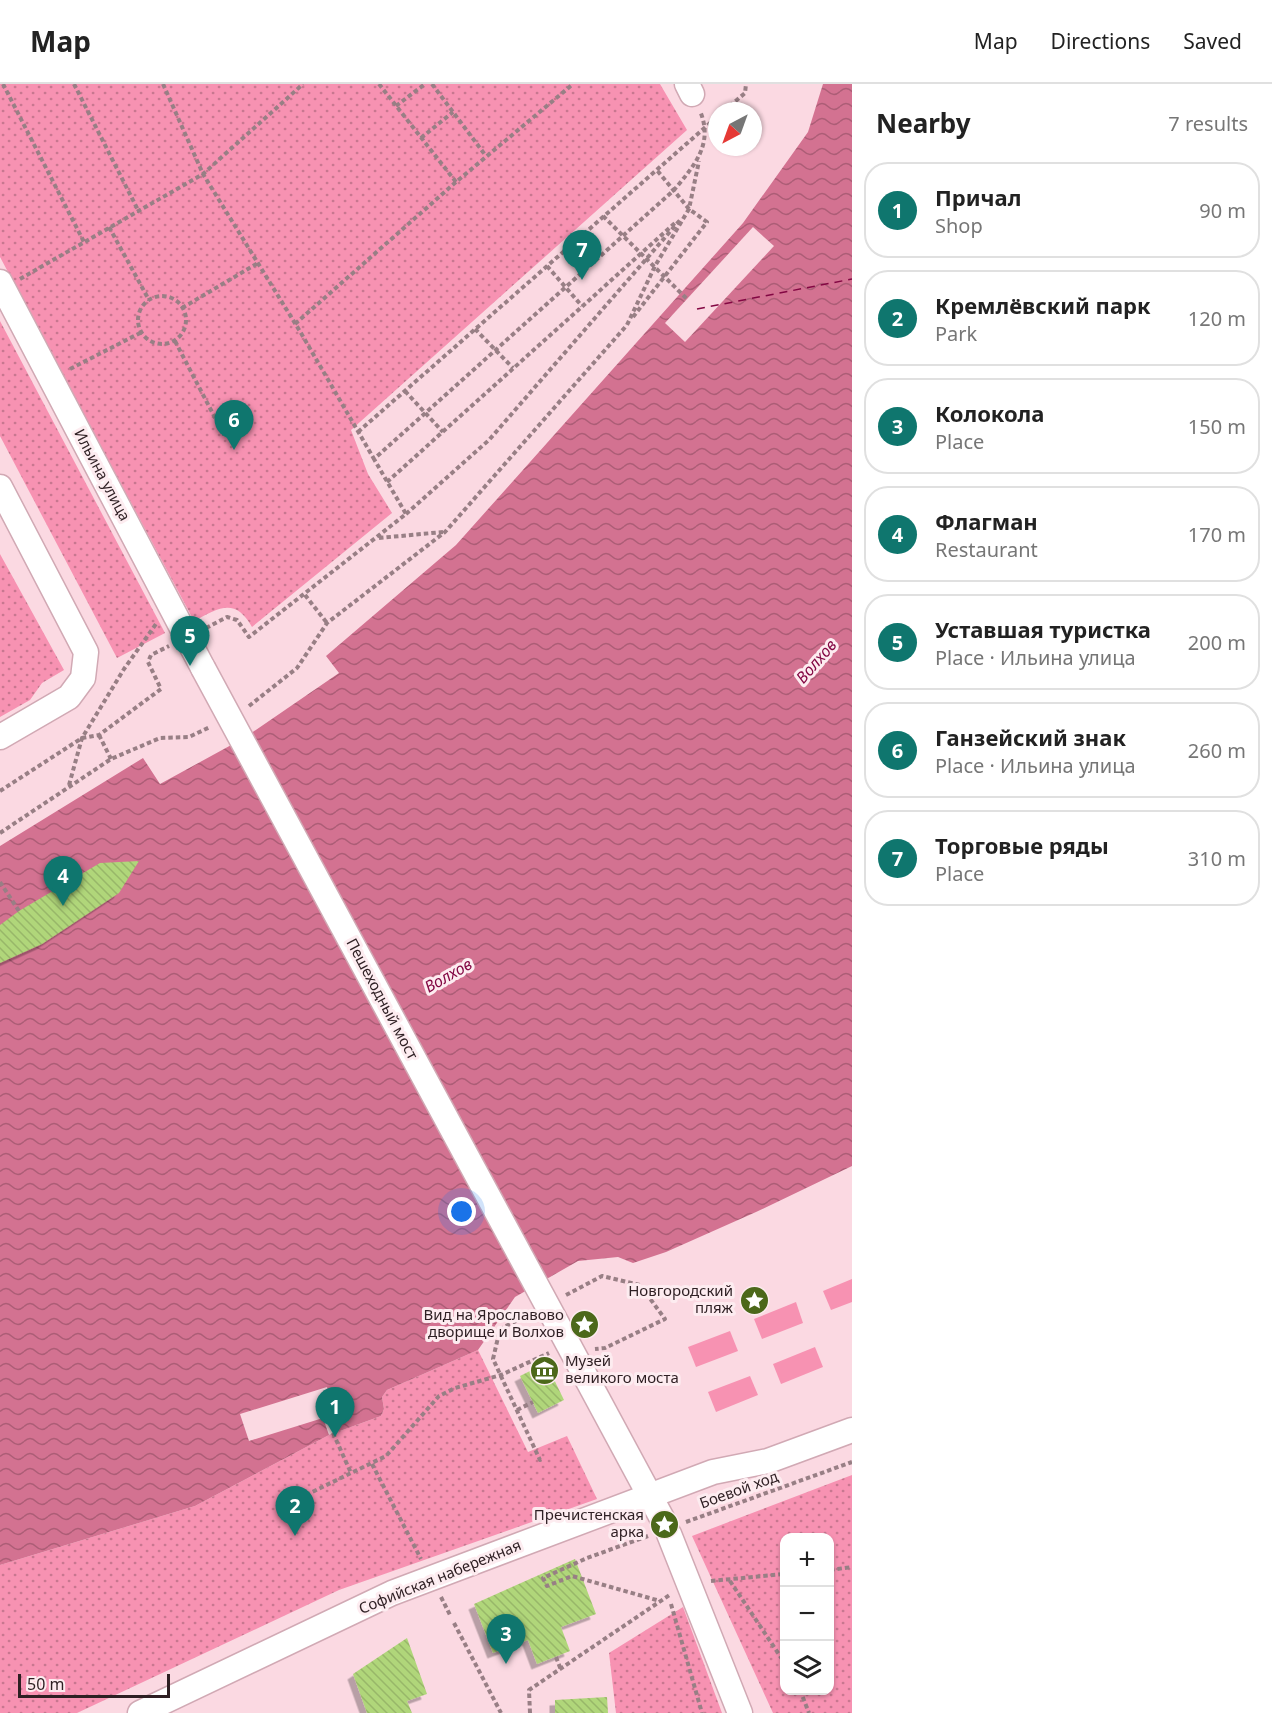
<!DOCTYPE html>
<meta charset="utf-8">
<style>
body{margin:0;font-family:"Noto Sans",sans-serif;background:#f2f2f2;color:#222}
.controls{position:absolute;right:18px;bottom:18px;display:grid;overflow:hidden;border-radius:12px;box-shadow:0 2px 4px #0004}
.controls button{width:54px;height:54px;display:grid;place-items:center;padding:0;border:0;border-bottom:2px solid #e0e0e0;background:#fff;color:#222;font:30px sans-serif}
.compass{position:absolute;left:708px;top:18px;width:54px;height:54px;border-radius:50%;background:#fff;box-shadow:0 2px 4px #0004;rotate:221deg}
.scale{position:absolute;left:18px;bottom:15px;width:152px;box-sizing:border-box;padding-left:6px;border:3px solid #2e1f23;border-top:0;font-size:16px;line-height:21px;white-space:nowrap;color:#2e1f23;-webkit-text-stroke:4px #fdecf0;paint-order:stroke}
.you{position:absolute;left:462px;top:1128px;width:21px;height:21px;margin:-15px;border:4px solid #fff;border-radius:50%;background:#1a73e8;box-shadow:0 0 0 9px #1a73e833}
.badge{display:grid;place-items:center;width:39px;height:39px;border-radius:50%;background:#0f766e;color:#fff;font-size:20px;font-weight:700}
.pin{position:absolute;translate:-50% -50px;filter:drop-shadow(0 2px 3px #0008)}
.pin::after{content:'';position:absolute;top:32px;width:21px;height:18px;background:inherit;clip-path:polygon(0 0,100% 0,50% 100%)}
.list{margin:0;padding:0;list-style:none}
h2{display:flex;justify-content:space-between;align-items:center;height:78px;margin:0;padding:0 24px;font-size:26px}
h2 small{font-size:20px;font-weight:400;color:#767676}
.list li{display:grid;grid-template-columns:39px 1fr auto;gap:18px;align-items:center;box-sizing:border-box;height:96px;margin:0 12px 12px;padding:0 12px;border:2px solid #e0e0e0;border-radius:24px}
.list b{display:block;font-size:22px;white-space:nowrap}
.list p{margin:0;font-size:20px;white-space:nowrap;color:#767676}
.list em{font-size:20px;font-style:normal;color:#767676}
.icon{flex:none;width:33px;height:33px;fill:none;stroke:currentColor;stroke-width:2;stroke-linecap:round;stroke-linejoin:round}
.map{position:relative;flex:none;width:852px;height:1629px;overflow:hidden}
header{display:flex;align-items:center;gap:36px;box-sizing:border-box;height:84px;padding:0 30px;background:#fff;border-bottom:2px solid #e0e0e0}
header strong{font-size:28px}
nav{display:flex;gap:33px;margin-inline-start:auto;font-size:21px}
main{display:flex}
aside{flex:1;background:#fff}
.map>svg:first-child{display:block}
.green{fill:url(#green-dots);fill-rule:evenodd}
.pitch{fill:#f792b2}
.water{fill:url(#water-waves)}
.pier{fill:#fbd9e2}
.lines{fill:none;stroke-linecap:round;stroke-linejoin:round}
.ferry{stroke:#830743;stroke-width:1.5;stroke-dasharray:8 6;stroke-linecap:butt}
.building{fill:url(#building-back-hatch);filter:url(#shadow)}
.street-casing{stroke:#d1a9b4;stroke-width:27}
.path{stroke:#987f85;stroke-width:4;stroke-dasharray:4.5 3;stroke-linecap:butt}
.street{stroke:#fff;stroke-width:24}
.street-bridge-casing{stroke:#d1a9b4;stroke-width:27;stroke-linecap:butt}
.street-bridge{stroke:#fff;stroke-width:24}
.labels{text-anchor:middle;stroke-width:6;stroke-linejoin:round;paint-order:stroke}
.street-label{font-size:15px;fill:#2e1f23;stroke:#fdecf0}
.poi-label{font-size:15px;fill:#2e1f23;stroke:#fdecf0;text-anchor:end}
.water-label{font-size:16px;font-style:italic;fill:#830743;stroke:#fdecf0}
</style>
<header>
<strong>Map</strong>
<nav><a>Map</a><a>Directions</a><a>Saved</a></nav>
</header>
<main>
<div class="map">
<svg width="852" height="1629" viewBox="0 0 852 1629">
<defs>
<pattern id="green-dots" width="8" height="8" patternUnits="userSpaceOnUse" patternTransform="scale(1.5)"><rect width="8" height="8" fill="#f792b2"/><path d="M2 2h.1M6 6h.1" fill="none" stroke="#c87790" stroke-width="1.8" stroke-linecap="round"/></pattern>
<pattern id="water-waves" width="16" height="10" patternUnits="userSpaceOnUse" patternTransform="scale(1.5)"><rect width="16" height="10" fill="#d37291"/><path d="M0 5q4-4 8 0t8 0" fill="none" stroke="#ac5d76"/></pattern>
<pattern id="building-back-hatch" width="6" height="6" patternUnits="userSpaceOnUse" patternTransform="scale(1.5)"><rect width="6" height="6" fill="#b0d67a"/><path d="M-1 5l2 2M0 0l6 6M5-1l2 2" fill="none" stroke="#98b769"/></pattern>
<filter id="shadow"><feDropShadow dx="-5.5" dy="5.5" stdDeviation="0" flood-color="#0004"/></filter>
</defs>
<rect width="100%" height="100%" fill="#fbd9e2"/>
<!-- green -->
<g class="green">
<path d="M0,0H660L687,46L351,346L368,390L392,429L252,543C235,513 219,524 194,537L0,173Z"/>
<path d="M0,237L165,549L117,574L0,352Z"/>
<path d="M0,470L64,586L42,599L30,616L0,633Z"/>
<path d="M478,1266L528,1368L567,1352L597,1415L339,1506L77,1629H0V1481L195,1422L329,1351L381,1332L384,1325L382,1313L387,1306Z"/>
<path d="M852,1391V1629H773L692,1452ZM784,1454H830V1606H784Z"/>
<path d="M683,1523L722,1629H616L609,1569Z"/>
</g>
<!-- pitch -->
<g class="pitch">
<path d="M852,1195V1218L831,1226L823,1207Z"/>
<path d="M796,1218L803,1239L762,1255L754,1235Z"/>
<path d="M730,1247L738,1267L696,1283L688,1263Z"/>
<path d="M815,1263L823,1283L781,1300L773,1280Z"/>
<path d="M750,1292L758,1311L716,1328L708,1308Z"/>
</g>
<!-- water -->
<path class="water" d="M823,0H852V1082L756,1128L666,1168L633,1179L618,1173L578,1177L515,1213L478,1266L387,1306L382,1313L384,1325L381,1332L329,1351L195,1422L0,1481V762L143,674L160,700L244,654L339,589L326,572L456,461L743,139L808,48Z"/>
<!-- pier -->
<g class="pier">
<path d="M753,143L774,162L685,258L665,239Z"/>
<path d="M327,1303L335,1331L328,1333L333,1349L329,1351L323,1334L249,1357L240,1330Z"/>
</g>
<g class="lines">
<!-- ferry -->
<path class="ferry" d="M697,225L852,195"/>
</g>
<!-- building -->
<g class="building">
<path d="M139,777L119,809L42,860L0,879V841L19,827L100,779Z"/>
<path d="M546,1279L564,1316L538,1329L520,1292Z"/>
<path d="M575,1475L596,1530L561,1543L570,1567L537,1580L528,1556L493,1569L474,1520Z"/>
<path d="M407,1554L427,1610L407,1617L412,1629H367L353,1590Z"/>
<path d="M607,1613L608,1629H555V1616Z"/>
</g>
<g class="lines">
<defs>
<g id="street">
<path d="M687,0L692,10"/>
<path d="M0,198L203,584"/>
<path d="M0,403L86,568L83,594L69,613L0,653"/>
<path d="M560,1245L665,1440"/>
<path d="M669,1450L740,1629"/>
<path d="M140,1629L392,1509L713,1388L768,1377L852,1346"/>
</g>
</defs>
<!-- street casing -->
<use href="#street" class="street-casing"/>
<!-- path -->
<g class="path">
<path d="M3,0L84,158"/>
<path d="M74,0L139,128"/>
<path d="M163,0L203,90L301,249L374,375"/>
<path d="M379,0L456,98"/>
<path d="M432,0L486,72"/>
<path d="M396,22L425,0"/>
<path d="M724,27L745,9L746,0"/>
<path d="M421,54L453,28"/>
<path d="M603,132L687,215"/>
<path d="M109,143L149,216"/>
<path d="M547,182L582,222"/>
<path d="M20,195L203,90L303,0"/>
<circle cx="162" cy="236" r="24"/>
<path d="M182,224L258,179"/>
<path d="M633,233L707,138L689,125L656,85"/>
<path d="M295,240L456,98L573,0"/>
<path d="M475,245L513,284"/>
<path d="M175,257L224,351"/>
<path d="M70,285L142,248"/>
<path d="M405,307L443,348"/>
<path d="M358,348L717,33"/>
<path d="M387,398L676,138"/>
<path d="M406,430L489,356L681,135"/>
<path d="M379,454L443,448"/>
<path d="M305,511L327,539"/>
<path d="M206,544L227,533L237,536L249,553L406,430L374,375L674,106C694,82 714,60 700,27"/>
<path d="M249,622L297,584L327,539L445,448L627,241L655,182L689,125L699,77"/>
<path d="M99,651L111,675"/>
<path d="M69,701L82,654L124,585L156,540"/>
<path d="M0,707L82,654L99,651L161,605L148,578L151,571L169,562"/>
<path d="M0,749L111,675L160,654L189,653L210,643"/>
<path d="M0,798L19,827"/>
<path d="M566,1211L602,1192L640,1201L665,1235L605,1264L595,1265"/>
<path d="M530,1230L500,1245L493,1275L540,1376L543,1374"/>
<path d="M517,1326L533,1318"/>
<path d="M333,1349L351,1389"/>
<path d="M372,1380L421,1475"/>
<path d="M306,1411L386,1372L439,1312L455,1304L501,1291L549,1269"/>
<path d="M686,1438L852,1378"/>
<path d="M648,1452L587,1474L543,1494L547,1502L572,1492L660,1517"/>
<path d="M830,1486L852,1483"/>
<path d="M711,1497L784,1490"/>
<path d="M730,1497L784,1578"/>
<path d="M441,1513L450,1531"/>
<path d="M671,1520L702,1629"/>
<path d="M454,1539L501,1629"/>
<path d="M556,1573L561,1586"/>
<path d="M800,1606L809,1629"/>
<path d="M530,1629L529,1606L671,1510"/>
</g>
<!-- street -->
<use href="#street" class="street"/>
<defs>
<path id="street-bridge" d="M203,584L560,1245"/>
</defs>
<!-- street-bridge casing -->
<use href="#street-bridge" class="street-bridge-casing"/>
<!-- street-bridge -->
<use href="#street-bridge" class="street-bridge"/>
</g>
<!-- icons -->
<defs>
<symbol id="sight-disc" viewBox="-11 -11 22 22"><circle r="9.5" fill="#4c681a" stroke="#fdecf0"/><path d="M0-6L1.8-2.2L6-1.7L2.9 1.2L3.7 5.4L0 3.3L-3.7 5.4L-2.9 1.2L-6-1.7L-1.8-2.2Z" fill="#fff"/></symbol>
<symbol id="museum-disc" viewBox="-11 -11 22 22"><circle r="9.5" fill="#4c681a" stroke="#fdecf0"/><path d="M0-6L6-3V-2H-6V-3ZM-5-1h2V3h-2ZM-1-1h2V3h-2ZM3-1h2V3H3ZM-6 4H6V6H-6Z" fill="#fff"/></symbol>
</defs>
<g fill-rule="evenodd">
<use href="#sight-disc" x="738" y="1200" width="33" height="33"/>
<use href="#sight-disc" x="568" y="1224" width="33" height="33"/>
<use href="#museum-disc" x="528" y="1270" width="33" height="33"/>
<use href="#sight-disc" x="648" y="1424" width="33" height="33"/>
</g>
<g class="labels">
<!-- street labels -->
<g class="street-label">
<text transform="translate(102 391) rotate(62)" y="5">Ильина улица</text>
<text transform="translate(382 915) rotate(62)" y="5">Пешеходный мост</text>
<text transform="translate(739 1406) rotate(-20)" y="5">Боевой ход</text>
<text transform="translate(440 1493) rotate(-22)" y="5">Софийская набережная</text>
</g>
<!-- poi labels -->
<g class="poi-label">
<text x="733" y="1212">Новгородский<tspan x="733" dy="17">пляж</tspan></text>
<text x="564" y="1236">Вид на Ярославово<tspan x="564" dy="17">дворище и Волхов</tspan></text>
<text x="565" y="1282" text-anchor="start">Музей<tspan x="565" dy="17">великого моста</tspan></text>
<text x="644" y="1436">Пречистенская<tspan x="644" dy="17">арка</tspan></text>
</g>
<!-- water labels -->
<g class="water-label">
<text transform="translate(816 577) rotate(-49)" y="6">Волхов</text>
<text transform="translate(448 891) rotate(-30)" y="6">Волхов</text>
</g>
</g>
</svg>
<div class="controls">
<button>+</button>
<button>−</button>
<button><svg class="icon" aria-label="layers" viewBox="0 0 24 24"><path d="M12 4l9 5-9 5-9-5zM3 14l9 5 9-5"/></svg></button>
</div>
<svg class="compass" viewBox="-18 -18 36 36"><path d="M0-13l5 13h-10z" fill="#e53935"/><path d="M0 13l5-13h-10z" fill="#767676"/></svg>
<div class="scale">50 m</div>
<div class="you"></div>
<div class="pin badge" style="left:335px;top:1353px">1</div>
<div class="pin badge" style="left:295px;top:1452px">2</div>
<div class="pin badge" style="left:506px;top:1580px">3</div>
<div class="pin badge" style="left:63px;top:822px">4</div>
<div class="pin badge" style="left:190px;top:582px">5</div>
<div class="pin badge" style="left:234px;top:366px">6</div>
<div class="pin badge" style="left:582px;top:196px">7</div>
</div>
<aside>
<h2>Nearby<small>7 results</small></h2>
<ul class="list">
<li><span class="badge">1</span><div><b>Причал</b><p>Shop</p></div><em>90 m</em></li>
<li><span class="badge">2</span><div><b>Кремлёвский парк</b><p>Park</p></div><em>120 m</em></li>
<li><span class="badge">3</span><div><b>Колокола</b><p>Place</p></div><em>150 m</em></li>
<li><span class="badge">4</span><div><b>Флагман</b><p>Restaurant</p></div><em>170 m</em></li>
<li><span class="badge">5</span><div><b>Уставшая туристка</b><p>Place · Ильина улица</p></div><em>200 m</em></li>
<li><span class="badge">6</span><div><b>Ганзейский знак</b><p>Place · Ильина улица</p></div><em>260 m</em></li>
<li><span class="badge">7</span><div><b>Торговые ряды</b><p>Place</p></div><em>310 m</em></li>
</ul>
</aside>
</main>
